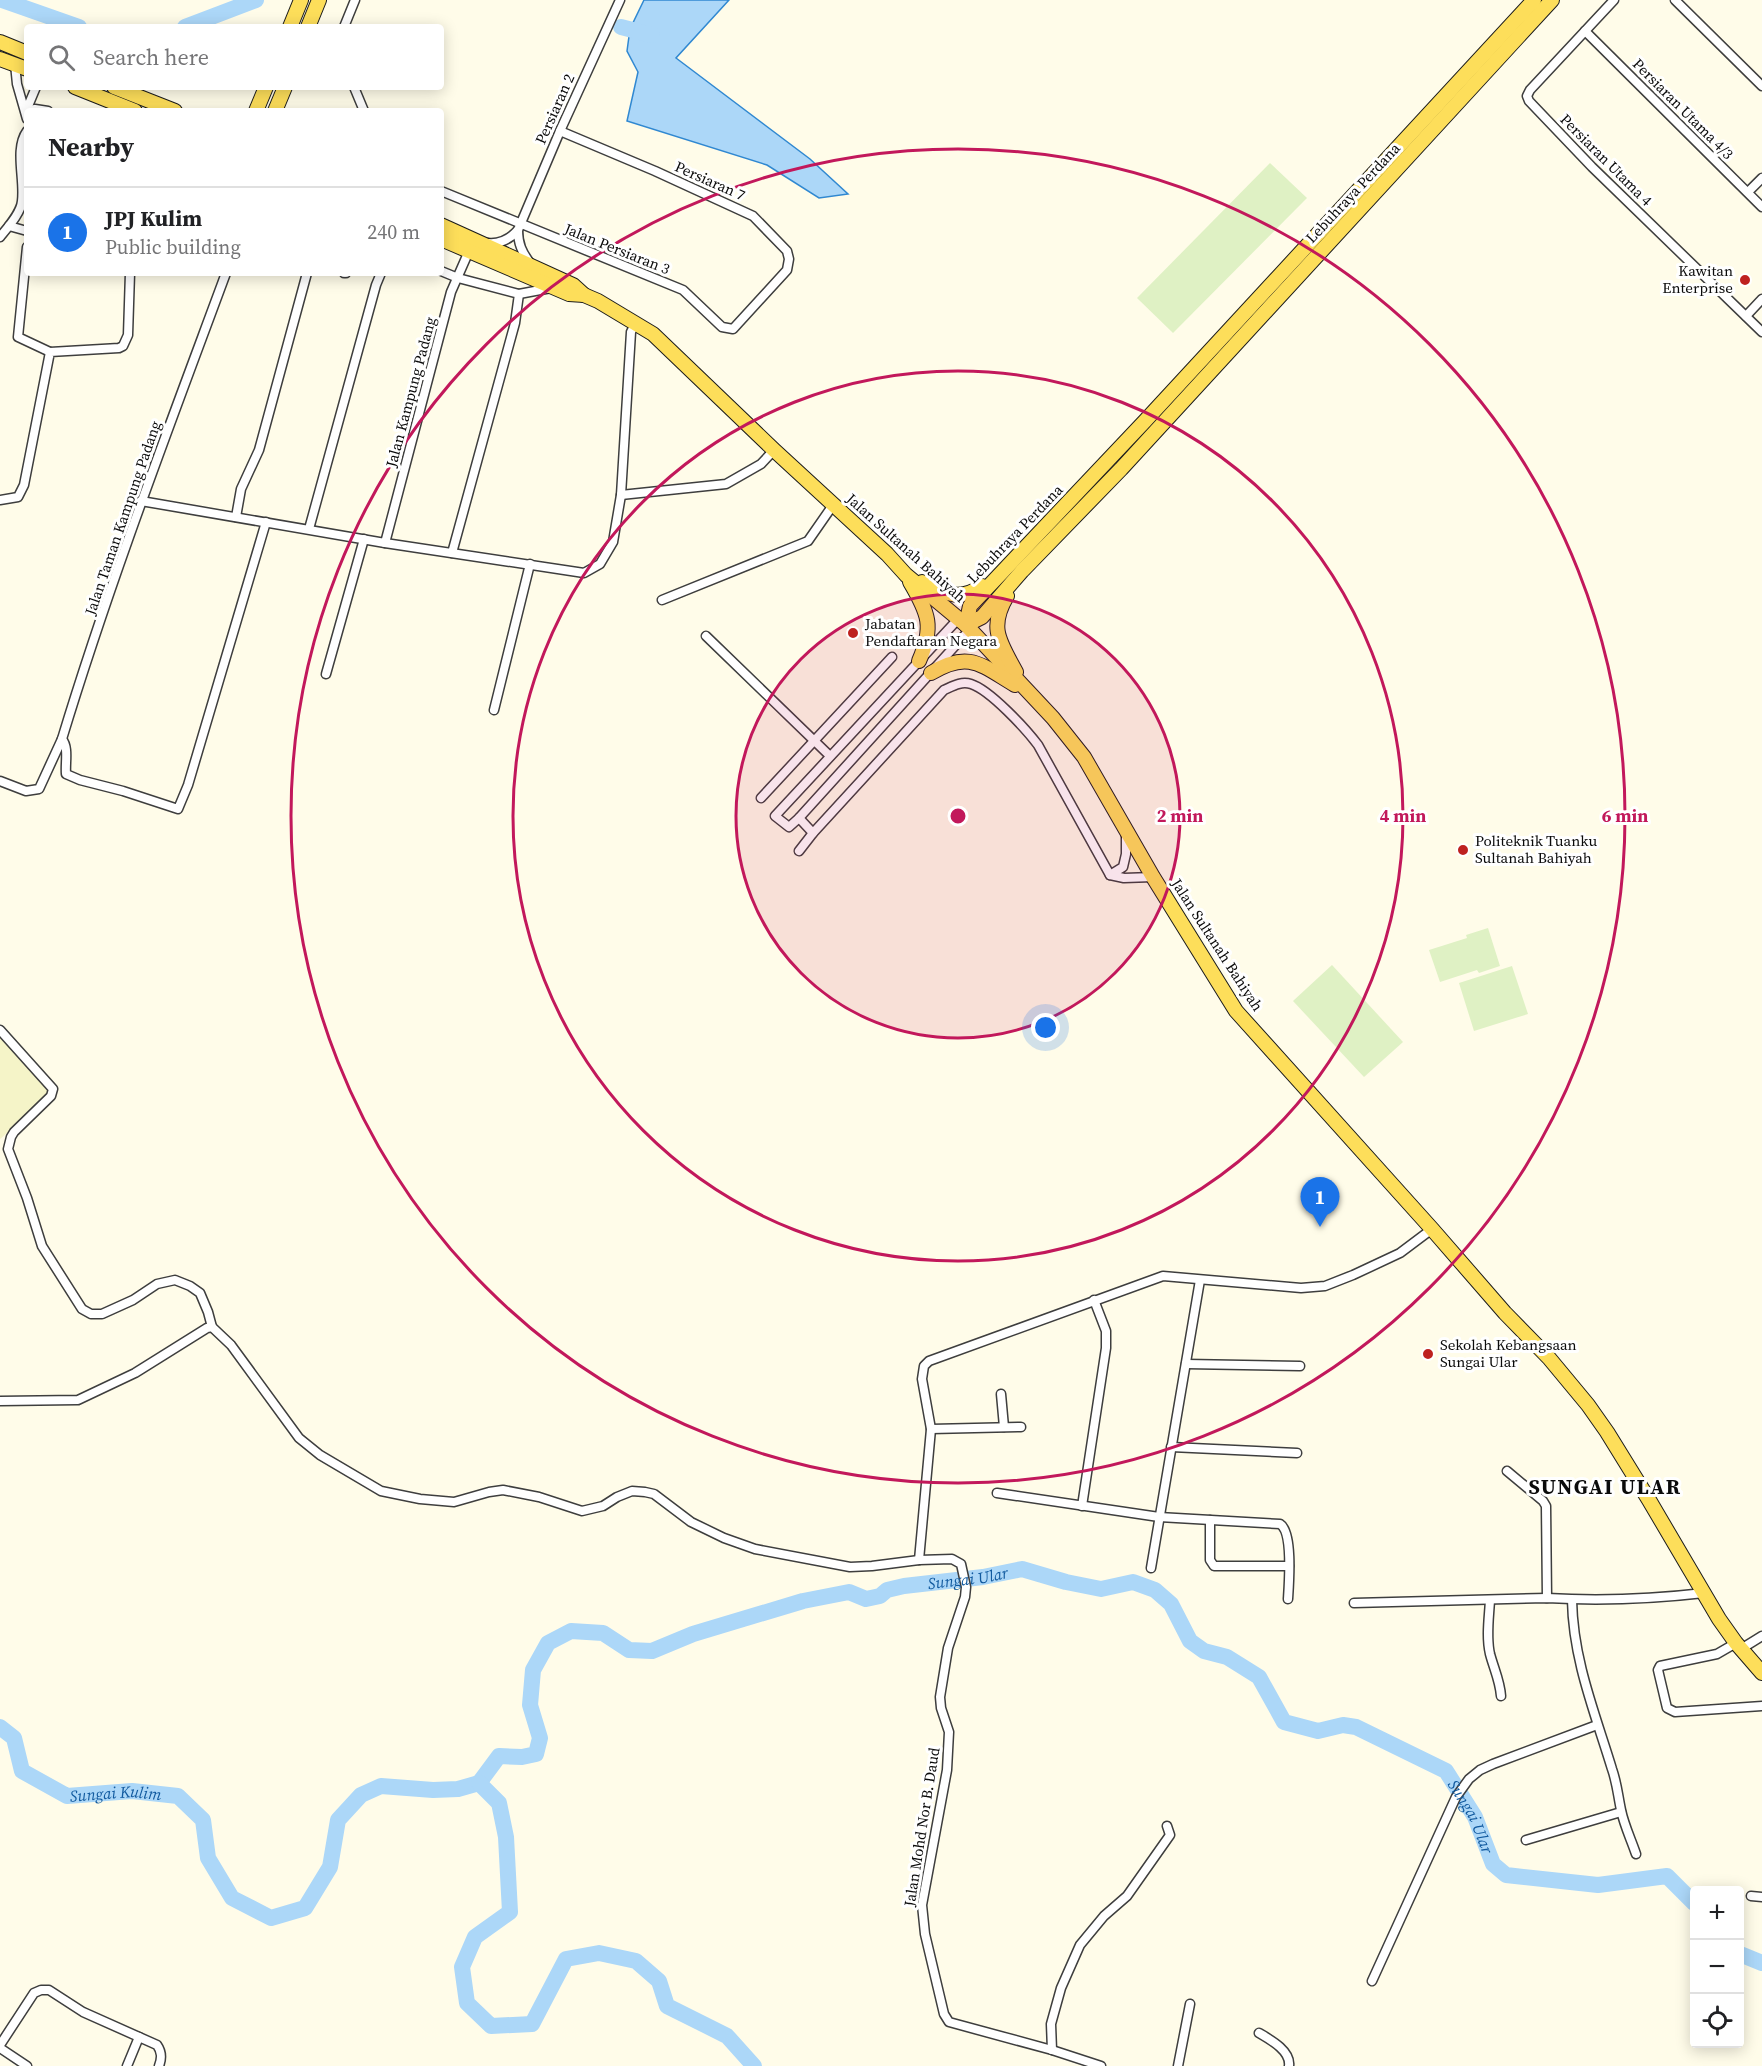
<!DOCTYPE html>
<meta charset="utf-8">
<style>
body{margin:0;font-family:"Source Serif 4",serif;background:#f2f2f2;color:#202124}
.controls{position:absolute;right:18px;bottom:18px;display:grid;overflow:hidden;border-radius:6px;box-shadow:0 3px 15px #0003}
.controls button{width:54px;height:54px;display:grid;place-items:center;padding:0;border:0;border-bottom:2px solid #e0e0e0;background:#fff;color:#202124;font:30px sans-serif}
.you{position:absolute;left:1046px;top:1028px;width:21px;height:21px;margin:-15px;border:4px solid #fff;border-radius:50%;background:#1a73e8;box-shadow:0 0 0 9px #1a73e833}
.badge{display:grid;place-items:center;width:39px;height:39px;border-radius:50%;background:#1a73e8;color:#fff;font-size:20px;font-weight:700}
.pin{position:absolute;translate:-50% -50px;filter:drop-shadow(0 2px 3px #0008)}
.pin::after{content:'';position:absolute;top:32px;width:21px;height:18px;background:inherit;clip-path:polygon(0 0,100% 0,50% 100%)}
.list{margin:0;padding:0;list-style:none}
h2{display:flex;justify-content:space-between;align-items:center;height:78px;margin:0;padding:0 24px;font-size:26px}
h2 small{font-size:20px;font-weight:400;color:#757577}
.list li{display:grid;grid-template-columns:39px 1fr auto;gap:18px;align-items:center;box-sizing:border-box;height:90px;padding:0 24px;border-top:2px solid #e0e0e0}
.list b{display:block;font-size:22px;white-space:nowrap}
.list p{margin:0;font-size:20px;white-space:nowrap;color:#757577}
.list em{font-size:20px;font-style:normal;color:#757577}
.icon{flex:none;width:33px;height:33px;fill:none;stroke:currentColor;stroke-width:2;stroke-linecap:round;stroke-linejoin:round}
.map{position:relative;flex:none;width:1762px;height:2066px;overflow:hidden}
.search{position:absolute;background:#fff;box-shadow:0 3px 15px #0003;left:24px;top:24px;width:420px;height:66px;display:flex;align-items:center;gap:15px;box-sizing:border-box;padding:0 21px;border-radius:6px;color:#757577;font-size:22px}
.panel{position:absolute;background:#fff;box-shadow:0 3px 15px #0003;left:24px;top:108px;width:420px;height:168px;border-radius:6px}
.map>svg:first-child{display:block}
.farmland{fill:#f5f4c8}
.pitch{fill:#dff1c4}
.water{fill:#acd7f8;stroke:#3088d1;stroke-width:1.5}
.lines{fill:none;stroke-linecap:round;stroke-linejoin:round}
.river{stroke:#acd7f8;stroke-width:16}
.street-casing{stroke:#3e3e3e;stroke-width:11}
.primary-casing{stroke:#1c1c1c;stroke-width:16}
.street{stroke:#fff;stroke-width:8}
.primary{stroke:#fdde5a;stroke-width:14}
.ring{fill:none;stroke:#c2185b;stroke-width:3}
.poi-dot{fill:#be211f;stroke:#fff;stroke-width:2}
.labels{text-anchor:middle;stroke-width:6;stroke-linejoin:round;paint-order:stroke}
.street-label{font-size:15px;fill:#0b0b0b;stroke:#fff}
.poi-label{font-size:15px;fill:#0b0b0b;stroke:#fff;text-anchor:start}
.water-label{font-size:16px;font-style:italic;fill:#115a9f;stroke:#fff}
.district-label{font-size:21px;font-weight:bold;letter-spacing:1.5px;fill:#0b0b0b;stroke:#fff}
.centre{fill:#c2185b;stroke:#fff;stroke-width:3}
.ring-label{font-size:18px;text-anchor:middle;font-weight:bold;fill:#c2185b;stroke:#fff;stroke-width:6;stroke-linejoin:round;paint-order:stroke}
</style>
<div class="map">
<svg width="1762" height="2066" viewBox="0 0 1762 2066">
<rect width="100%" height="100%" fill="#fffce9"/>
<!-- farmland -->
<path class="farmland" d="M0,1028L55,1092L0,1139Z"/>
<!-- pitch -->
<g class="pitch">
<path d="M1270,163L1307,198L1173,333L1137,298Z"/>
<path d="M1488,928L1500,966L1479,973L1477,970L1440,982L1429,950L1467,938L1466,935Z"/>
<path d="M1332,965L1403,1042L1364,1077L1293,1001Z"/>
<path d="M1512,966L1528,1014L1474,1031L1459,983Z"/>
</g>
<!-- water -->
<path class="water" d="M644,0H729L676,58L810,159L848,194L819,198L767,165L627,121L638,72L627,51L630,29Z"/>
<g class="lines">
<!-- river -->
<g class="river">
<path d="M2,0L79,27"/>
<path d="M185,27L256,0"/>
<path d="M621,27L652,35"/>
<path id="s1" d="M0,1727L14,1738L22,1771L67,1796L132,1791L178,1796L203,1820L208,1858L232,1898L271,1918L305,1908L330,1867L338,1820L361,1795L381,1786L433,1790L458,1789L479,1783"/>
<path id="s2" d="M479,1783L499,1756L522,1757L536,1754L540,1738L530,1705L533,1670L548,1643L571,1631L603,1633L629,1650L652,1651L693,1634L803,1601L849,1592L866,1599L880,1596L887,1590L904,1586L983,1577L1022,1569L1066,1582L1101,1589L1133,1582L1155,1590L1171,1604L1190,1641L1204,1651L1227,1657L1259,1677L1284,1722L1318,1731L1343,1725L1356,1727L1446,1771L1475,1817L1493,1864L1506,1875L1598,1885L1667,1876L1694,1903"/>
<path d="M479,1783L499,1803L506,1837L510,1912L475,1937L462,1967L467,2003L491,2026L532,2024L566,1959L599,1953L636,1961L659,1981L667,2006L727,2036L754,2066"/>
<path d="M1740,1954L1762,1963"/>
</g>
<defs>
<g id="street">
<path d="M1614,0L1530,90L1527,96L1529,101L1592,167L1762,332"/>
<path d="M1675,0L1762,86"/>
<path d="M344,27L355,0"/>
<path d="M1585,31L1762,207"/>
<path d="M15,64L17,84L27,119"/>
<path d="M354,87L364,111"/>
<path d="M26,111L36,87"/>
<path d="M26,111L35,109L48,111"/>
<path d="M441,191L683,290L722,327L733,329L787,270L789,259L787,251L753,216L655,171L560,131"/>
<path d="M1748,192L1762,178"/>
<path d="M9,226L27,231"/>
<path d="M0,237C8,227 21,213 22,201C25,179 14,149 27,131"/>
<path d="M488,243C500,244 510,239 518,230"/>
<path d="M27,247L18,337L50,352"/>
<path d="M530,263C522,252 518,244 518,230L560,131L620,0"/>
<path d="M441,271L458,278L519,294L515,323L452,553"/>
<path d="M226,273C169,427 110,581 62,739C69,748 65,762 66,774L80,780L123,791L178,809L188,785L266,522"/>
<path d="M344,273H346"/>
<path d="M519,294L551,288"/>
<path d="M1746,316L1762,299"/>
<path d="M621,495L726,484L761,464L774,450"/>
<path d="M0,500L18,497L24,485L50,352L119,348L123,346L128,335L130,273"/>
<path d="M141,501L385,543L584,573L600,564L613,542L621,495L631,332L636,322"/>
<path d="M236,517L241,489L259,450L307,273"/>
<path d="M309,529L376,285L381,273"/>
<path d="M385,543L451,292L469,251"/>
<path d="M662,600L808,541L833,505"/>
<path d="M960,617L775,816L789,827L799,818L973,626"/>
<path d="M706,636L830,756"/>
<path d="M326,674L364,539"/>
<path d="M494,710L530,564"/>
<path d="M0,781L26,791L39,789L62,739"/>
<path d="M761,798L892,657"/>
<path d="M799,818L813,833"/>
<path d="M1126,836V854L1123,867L1110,875L1124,878L1153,877"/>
<path d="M799,851L813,833L944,690C953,686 961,681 971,684C990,690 1026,729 1038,745L1110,875"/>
<path d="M0,1030L53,1089L51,1096L14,1132L11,1137L8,1149L27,1198L42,1246L82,1309L91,1314H102L133,1300L157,1284L175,1280L190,1286L200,1293L208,1312L212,1327"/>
<path d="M1186,1364L1300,1366"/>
<path d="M1001,1394L1004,1427"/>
<path d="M0,1401L78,1400L135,1373L207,1328L212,1327L231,1345L299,1438L320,1455L381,1491L420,1499L454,1502L489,1492L503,1490L539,1497L582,1511L603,1506L617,1497L632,1491L645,1492L654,1494L691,1522L724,1538L755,1549L850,1567L872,1566L919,1560L952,1559L961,1564L966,1587L965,1597L948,1648L940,1697L941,1708L949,1732L947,1770L922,1905L925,1934L944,2014L949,2022L1052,2050L1101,2066"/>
<path d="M931,1429L1021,1427"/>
<path d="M1171,1447L1297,1453"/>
<path d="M1507,1471L1543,1501L1546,1506L1547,1598"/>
<path d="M997,1493L1159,1517L1280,1524C1293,1532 1289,1583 1288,1599"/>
<path d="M1082,1506L1106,1348V1331L1094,1300"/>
<path d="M1210,1520V1560L1214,1566H1289"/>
<path d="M919,1560L931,1429L922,1379L924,1366L929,1361L1163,1276L1301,1288L1325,1286L1353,1275L1400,1253L1432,1229"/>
<path d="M1151,1568L1200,1280"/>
<path d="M1490,1600C1489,1618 1486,1637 1490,1654C1494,1669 1500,1681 1501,1696"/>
<path d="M1572,1600C1573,1660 1595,1713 1612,1769C1617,1783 1618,1796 1621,1810C1624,1825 1631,1839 1636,1854"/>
<path d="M1354,1603L1547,1598C1599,1601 1652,1599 1704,1593"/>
<path d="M1736,1643L1717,1654L1660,1666L1658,1670L1667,1708L1675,1712L1762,1706"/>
<path d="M1741,1649L1762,1636"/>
<path d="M1526,1840L1621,1812"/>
<path d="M1751,1896L1762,1897"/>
<path d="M1372,1981L1456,1797L1469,1779L1480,1770L1493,1764L1597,1725"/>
<path d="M1259,2033C1271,2040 1291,2051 1289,2066"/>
<path d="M0,2045L34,1993L41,1990H49L83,2012L157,2045C162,2052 162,2058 159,2066"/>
<path d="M0,2048L27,2066"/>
<path d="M1052,2050L1051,2024L1061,1988L1080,1945L1104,1916L1127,1896L1170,1835L1167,1826"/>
<path d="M127,2066L139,2037"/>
<path d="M1178,2066L1190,2004"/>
</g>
<g id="primary">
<path d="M290,27L301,0"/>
<path d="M308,27L319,0"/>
<path d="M0,42L27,53"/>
<path d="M0,59L27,69"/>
<path d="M75,87L135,111"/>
<path d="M114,87L175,111"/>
<path d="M256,111L266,87"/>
<path d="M275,111L285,87"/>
<path d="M441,225L573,285L584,295"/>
<path d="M441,239L569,294L584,295L598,301L653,334L774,450L887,554L906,575L966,625L1053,718L1084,757L1153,877L1236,1011L1432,1229L1505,1313L1549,1358L1588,1405L1607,1432L1649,1500L1719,1619L1736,1643L1762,1673"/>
<path d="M910,582C929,614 934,627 919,661"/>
<path d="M922,582C945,593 959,602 982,586"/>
<path d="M1007,596C988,628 1000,642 1016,672"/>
<path d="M966,625L982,617L1022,571L1121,469L1552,0"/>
<path d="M966,625L970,606L1145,421L1534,0"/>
<path d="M931,673C969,650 981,665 1015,685"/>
</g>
</defs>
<!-- street casing -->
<use href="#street" class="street-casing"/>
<!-- primary casing -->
<use href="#primary" class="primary-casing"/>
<!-- street -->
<use href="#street" class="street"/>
<!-- primary -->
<use href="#primary" class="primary"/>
</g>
<!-- distance rings -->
<circle cx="958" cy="816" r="222" fill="#c2185b" fill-opacity=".12"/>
<g class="ring">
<circle cx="958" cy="816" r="222"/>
<circle cx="958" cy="816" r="445"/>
<circle cx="958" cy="816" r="667"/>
</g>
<!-- markers -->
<g class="poi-dot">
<circle cx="1745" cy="280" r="6"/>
<circle cx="853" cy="633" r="6"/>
<circle cx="1463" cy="850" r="6"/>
<circle cx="1428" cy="1354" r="6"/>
</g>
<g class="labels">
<!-- street labels -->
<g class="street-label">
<text transform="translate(555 109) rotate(-66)" y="5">Persiaran 2</text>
<text transform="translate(1683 109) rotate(45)" y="5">Persiaran Utama 4/3</text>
<text transform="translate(1606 160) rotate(45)" y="5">Persiaran Utama 4</text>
<text transform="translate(710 181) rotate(24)" y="5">Persiaran 7</text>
<text transform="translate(1353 193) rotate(-47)" y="5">Lebuhraya Perdana</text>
<text transform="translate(617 249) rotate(22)" y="5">Jalan Persiaran 3</text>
<text transform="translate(411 392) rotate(-75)" y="5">Jalan Kampung Padang</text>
<text transform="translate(123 518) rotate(-71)" y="5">Jalan Taman Kampung Padang</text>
<text transform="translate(1015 534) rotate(-46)" y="5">Lebuhraya Perdana</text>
<text transform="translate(906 548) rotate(42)" y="5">Jalan Sultanah Bahiyah</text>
<text transform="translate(1217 945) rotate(57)" y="5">Jalan Sultanah Bahiyah</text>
<text transform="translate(922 1827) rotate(-81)" y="5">Jalan Mohd Nor B. Daud</text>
</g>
<!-- poi labels -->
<g class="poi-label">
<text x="1733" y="276" text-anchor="end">Kawitan<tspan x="1733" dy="17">Enterprise</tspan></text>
<text x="865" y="629">Jabatan<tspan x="865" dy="17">Pendaftaran Negara</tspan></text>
<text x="1475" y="846">Politeknik Tuanku<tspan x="1475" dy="17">Sultanah Bahiyah</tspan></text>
<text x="1440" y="1350">Sekolah Kebangsaan<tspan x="1440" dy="17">Sungai Ular</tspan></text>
</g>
<!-- water labels -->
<g class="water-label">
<text dy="6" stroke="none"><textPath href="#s2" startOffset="630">Sungai Ular</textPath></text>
<text dy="6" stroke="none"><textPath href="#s1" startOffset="152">Sungai Kulim</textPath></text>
<text dy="6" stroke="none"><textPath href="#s2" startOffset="1242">Sungai Ular</textPath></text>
</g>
<!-- district labels -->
<g class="district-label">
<text x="1605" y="1494">SUNGAI ULAR</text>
</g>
</g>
<circle cx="958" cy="816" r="9" class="centre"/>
<g class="ring-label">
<text x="1180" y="822">2 min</text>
<text x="1403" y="822">4 min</text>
<text x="1625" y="822">6 min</text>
</g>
</svg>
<div class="controls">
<button>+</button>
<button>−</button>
<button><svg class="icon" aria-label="locate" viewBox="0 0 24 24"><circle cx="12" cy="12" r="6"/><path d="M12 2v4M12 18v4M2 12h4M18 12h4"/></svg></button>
</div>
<div class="you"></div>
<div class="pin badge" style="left:1320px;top:1227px">1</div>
<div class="search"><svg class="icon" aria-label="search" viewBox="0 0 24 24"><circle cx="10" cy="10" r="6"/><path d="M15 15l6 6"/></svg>Search here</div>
<section class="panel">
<h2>Nearby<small></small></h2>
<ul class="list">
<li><span class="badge">1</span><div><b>JPJ Kulim</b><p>Public building</p></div><em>240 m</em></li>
</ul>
</section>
</div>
